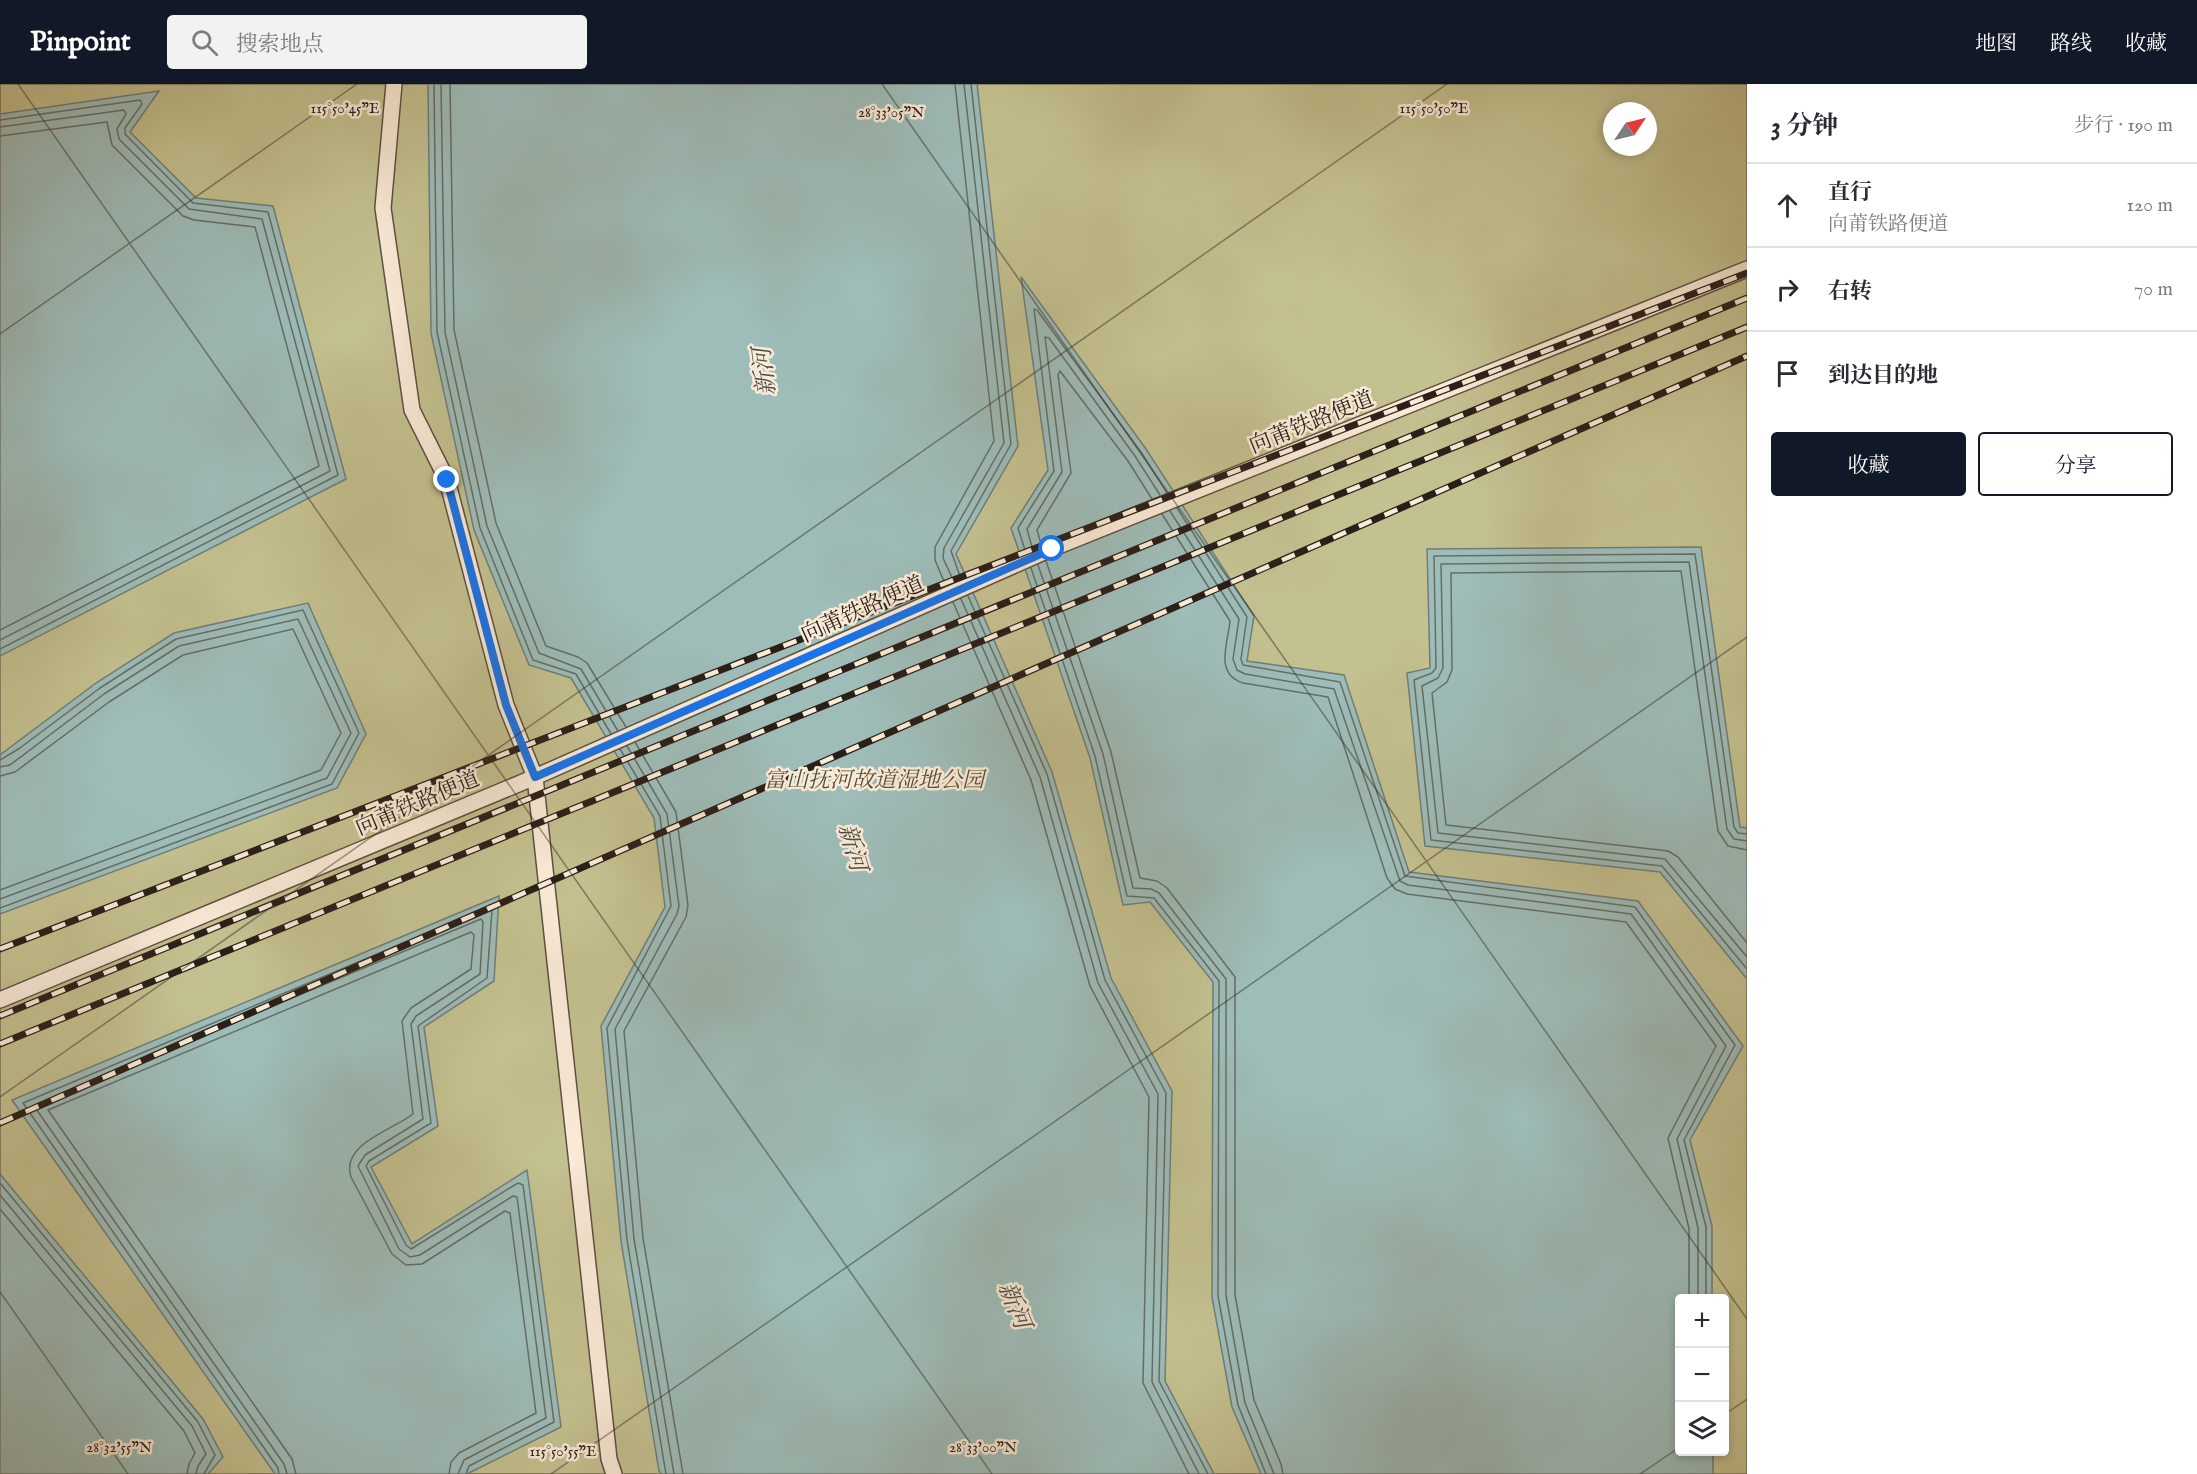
<!DOCTYPE html>
<html lang="zh">
<meta charset="utf-8">
<style>
body{margin:0;font-family:"IM FELL English","Noto Serif SC",serif;background:#f2f2f3;color:#2b2b33}
.controls{position:absolute;right:18px;bottom:18px;display:grid;overflow:hidden;border-radius:6px;box-shadow:0 3px 9px #0003}
.controls button{width:54px;height:54px;display:grid;place-items:center;padding:0;border:0;border-bottom:2px solid #e1e1e2;background:#fff;color:#2b2b33;font:30px sans-serif}
.compass{position:absolute;left:1603px;top:18px;width:54px;height:54px;border-radius:50%;background:#fff;box-shadow:0 3px 9px #0003;rotate:55deg}
.stop{position:absolute;width:18px;height:18px;margin:-14px;border:4px solid #1a73e8;border-radius:50%;background:#fff}
.stop.end{background:#1a73e8;border-color:#fff;box-shadow:0 2px 6px #0008}
.list{margin:0;padding:0;list-style:none}
h2{display:flex;justify-content:space-between;align-items:center;height:78px;margin:0;padding:0 24px;font-size:26px}
h2 small{font-size:20px;font-weight:400;color:#7c7c81}
.list li{display:grid;grid-template-columns:39px 1fr auto;gap:18px;align-items:center;box-sizing:border-box;height:84px;padding:0 24px;border-top:2px solid #e1e1e2}
.list b{display:block;font-size:22px;white-space:nowrap}
.list p{margin:0;font-size:20px;white-space:nowrap;color:#7c7c81}
.list em{font-size:20px;font-style:normal;color:#7c7c81}
.actions{display:flex;gap:12px;padding:18px 24px}
.actions a{flex:1;padding:14px 0;border:2px solid #111827;border-radius:6px;text-align:center;font-size:21px;color:#111827}
.actions .main{background:#111827;color:#fff}
.icon{flex:none;width:33px;height:33px;fill:none;stroke:currentColor;stroke-width:2;stroke-linecap:round;stroke-linejoin:round}
.map{position:relative;flex:none;width:1747px;height:1390px;overflow:hidden}
header{display:flex;align-items:center;gap:36px;box-sizing:border-box;height:84px;padding:0 30px;background:#111827;color:#fff}
header strong{font-size:28px}
nav{display:flex;gap:33px;margin-inline-start:auto;font-size:21px}
.search{width:420px;height:54px;background:#f2f2f3;display:flex;align-items:center;gap:15px;box-sizing:border-box;padding:0 21px;border-radius:6px;color:#7c7c81;font-size:22px}
main{display:flex}
aside{flex:1;background:#fff}
.map>svg:first-child{display:block}
.green{fill:#c4c190;stroke:#777054;stroke-width:1.5;fill-rule:evenodd}
.water{fill:#9ebdb9;stroke:#707e79;stroke-width:1.5}
.lines{fill:none;stroke-linecap:round;stroke-linejoin:round}
.shore{stroke:#646e68;stroke-width:1.5}
.lane-casing{stroke:#5e5043;stroke-width:18}
.lane{stroke:#fbecd9;stroke-width:15}
.rail-casing{stroke:#2a1f18;stroke-width:7}
.rail{stroke:#fbecd9;stroke-width:4.5;stroke-dasharray:14;stroke-linecap:butt}
.route{stroke:#1a73e8;stroke-width:8}
.ticks{fill:none;stroke:#2a1f18;stroke-width:1.5;stroke-opacity:0.45}
.labels{text-anchor:middle;stroke-width:5;stroke-linejoin:round;paint-order:stroke}
.street-label{font-size:22px;fill:#2a1f18;stroke:#fbecd9}
.park-label{font-size:22px;font-style:italic;fill:#58503c;stroke:#fbecd9}
.water-label{font-size:24px;font-style:italic;fill:#4d4e48;stroke:#fbecd9}
.ticks-label{font-size:15px;text-anchor:middle;fill:#2a1f18;stroke:#fbecd9;stroke-width:5;stroke-linejoin:round;paint-order:stroke}
</style>
<header>
<strong>Pinpoint</strong>
<div class="search"><svg class="icon" aria-label="search" viewBox="0 0 24 24"><circle cx="10" cy="10" r="6"/><path d="M15 15l6 6"/></svg>搜索地点</div>
<nav><a>地图</a><a>路线</a><a>收藏</a></nav>
</header>
<main>
<div class="map">
<svg width="1747" height="1390" viewBox="0 0 1747 1390">
<rect width="100%" height="100%" fill="#f9e2c4"/>
<filter id="stains"><feTurbulence type="fractalNoise" baseFrequency=".00333" numOctaves="4"/><feColorMatrix values="0 0 0 0 .2 0 0 0 0 .09 0 0 0 0 .02 0 0 0 .5 -.17"/></filter>
<radialGradient id="worn" r=".72"><stop offset=".6" stop-color="#630" stop-opacity="0"/><stop offset="1" stop-color="#630" stop-opacity=".3"/></radialGradient>
<!-- green -->
<path class="green" d="M0,0H1747V1390H0ZM1612,27H1648V63H1612ZM1680,1214H1724V1368H1680Z"/>
<!-- water -->
<g class="water">
<path d="M428,0H977L1018,362L956,470L1052,688L1111,894L1172,1007L1165,1297L1214,1390H662L659,1387L621,1157L601,942L665,823L654,734L571,594L529,581L474,446L431,249Z"/>
<path d="M159,7L130,48L196,114L273,122L346,395L0,572V30Z"/>
<path d="M1021,193L1146,365L1254,532L1247,577L1344,591L1409,788L1638,817L1743,962L1690,1056L1712,1142V1214H1680V1368H1713V1390H1261L1232,1323L1212,1213L1213,898L1150,818L1123,821L1090,674L1011,444L1048,386Z"/>
<path d="M1701,463L1740,743L1747,744V895L1660,788L1425,762L1407,589L1430,584L1427,465Z"/>
<path d="M308,519L366,650L337,704L0,830V671L96,599L174,549Z"/>
<path d="M499,812L494,897L424,943L438,1042L371,1083L412,1160L527,1086L561,1343L467,1390H275L12,1016Z"/>
<path d="M0,1090L203,1335L223,1373L208,1390H0Z"/>
</g>
<g class="lines">
<!-- shore -->
<g class="shore">
<path d="M434,0L437,248L480,444L533,576L576,590L611,650"/>
<path d="M441,0L445,248L487,442L539,569L581,585L618,647"/>
<path d="M450,0L454,246L496,439L546,562L578,573L587,579L626,643"/>
<path d="M0,36L140,16L142,20L125,44V50L193,119L268,128L338,391L0,565"/>
<path d="M0,43L124,26L126,30L117,45L119,55L189,125L262,135L330,387L0,556"/>
<path d="M0,52L107,38L112,61L183,132L194,136L255,143L319,382L0,546"/>
<path d="M1177,424L1247,533L1241,575L1243,581L1340,598L1405,792L1635,823L1735,961L1684,1056L1706,1143V1214"/>
<path d="M1170,427L1239,535L1233,575L1237,586L1245,590L1334,605L1400,797L1408,801L1631,830L1726,962L1677,1055L1698,1144V1214"/>
<path d="M1162,430L1230,537C1228,559 1214,590 1243,599L1328,613L1387,794L1395,805L1407,810L1626,838L1716,962L1668,1054L1689,1145V1214"/>
<path d="M1041,460L1037,446L1071,389L1058,291L1060,287L1128,377L1152,415"/>
<path d="M1032,463L1027,445L1062,388L1045,253L1049,254L1135,372L1160,411"/>
<path d="M1025,466L1018,444L1054,387L1034,225L1037,226L1141,368L1167,409"/>
<path d="M1046,477L1111,668L1140,794L1157,797L1167,804L1235,893V1211L1254,1316L1281,1380L1283,1390"/>
<path d="M1038,481L1103,670L1133,804L1151,805L1159,809L1226,895V1211L1245,1319L1274,1390"/>
<path d="M1031,484L1095,672L1127,812L1154,814L1219,897L1218,1212L1238,1321L1266,1390"/>
<path d="M961,495L951,467L1011,360L971,0"/>
<path d="M954,498L943,474L944,464L1004,359L964,0"/>
<path d="M946,502L935,476V463L994,357L955,0"/>
<path d="M968,512L1047,690L1105,896L1166,1009L1159,1297L1208,1390"/>
<path d="M961,515L1040,693L1098,899L1158,1010L1152,1298L1199,1390"/>
<path d="M953,518L1031,696L1090,902L1149,1013L1143,1299L1189,1390"/>
<path d="M635,658L676,728L688,821L686,833L624,947L643,1154L683,1390"/>
<path d="M627,662L667,730L679,822L677,830L615,945L634,1155L674,1390"/>
<path d="M620,665L660,732L671,822L607,944L627,1156L666,1390"/>
<path d="M0,676L20,664L100,604L176,555L303,526L359,649L332,700L0,824"/>
<path d="M0,683L10,681L104,610L179,562L298,535L351,649L327,694L0,815"/>
<path d="M0,692L15,688L109,618L183,571L293,545L341,649L321,686L0,806"/>
<path d="M1747,750L1738,749L1734,743L1695,470L1434,472L1436,584L1432,589L1414,596L1431,756L1662,782L1747,885"/>
<path d="M1747,757L1734,755L1727,745L1689,478L1441,480L1443,584L1438,594L1422,602L1438,749L1665,775L1747,873"/>
<path d="M1747,766L1728,762L1718,747L1681,487L1451,489L1452,586L1447,598L1432,609L1446,741L1668,767L1678,773L1747,859"/>
<path d="M0,1099L198,1338L215,1371L204,1390"/>
<path d="M0,1111L192,1342L206,1370L198,1382L196,1390"/>
<path d="M0,1125L184,1347L195,1369L189,1380L187,1390"/>
<path d="M279,1390L278,1384L23,1019L489,823L492,826L487,894L418,942L431,1039L369,1077L366,1082L406,1161L411,1165L518,1099L523,1101L554,1338L469,1382L466,1390"/>
<path d="M287,1390L284,1380L34,1022L481,835L483,838L480,890L416,932L411,940L423,1035L365,1071L358,1082L399,1165L410,1173L420,1171L513,1112L517,1113L546,1334L464,1376L458,1390"/>
<path d="M296,1390L292,1375L48,1026L471,848L474,851L471,885L411,924L402,937L413,1030C393,1046 340,1060 351,1093L392,1170L406,1181L422,1180L505,1127L510,1129L536,1329L459,1369L451,1378L449,1390"/>
</g>
<defs>
<g id="lane">
<path d="M394,0L383,124L412,326L447,396L506,621L535,693L609,1375L614,1390"/>
<path d="M0,916L535,693L1051,465L1747,185"/>
</g>
</defs>
<!-- lane casing -->
<use href="#lane" class="lane-casing"/>
<!-- lane -->
<use href="#lane" class="lane"/>
<defs>
<g id="rail">
<path d="M0,865L1747,189"/>
<path d="M0,932L1747,214"/>
<path d="M0,960L1747,243"/>
<path d="M0,1039L1747,272"/>
</g>
</defs>
<!-- rail casing -->
<use href="#rail" class="rail-casing"/>
<!-- rail -->
<use href="#rail" class="rail"/>
</g>
<g class="lines">
<!-- route -->
<path class="route" d="M447,396L506,621L535,693L1052,465"/>
</g>
<!-- ticks -->
<path class="ticks" d="M18,0L992,1390M882,0L1747,1235M1746,0L1747,1M0,250L357,0M0,1013L1447,0M0,1208L128,1390M1724,1331L1747,1315M551,1390L1747,553M1640,1390L1680,1363"/>
<g class="labels">
<!-- street labels -->
<g class="street-label">
<text transform="translate(1311 337) rotate(-22)" y="8">向莆铁路便道</text>
<text transform="translate(862 524) rotate(-24)" y="8">向莆铁路便道</text>
<text transform="translate(417 718) rotate(-23)" y="8">向莆铁路便道</text>
</g>
<!-- park labels -->
<g class="park-label">
<text x="874" y="703">富山抚河故道湿地公园</text>
</g>
<!-- water labels -->
<g class="water-label">
<text transform="translate(764 288) rotate(-97)" y="8">新河</text>
<text transform="translate(853 763) rotate(74)" y="8">新河</text>
<text transform="translate(1015 1221) rotate(68)" y="8">新河</text>
</g>
</g>
<g class="ticks-label">
<text x="345" y="29">115°50'45"E</text>
<text x="1434" y="29">115°50'50"E</text>
<text x="891" y="33">28°33'05"N</text>
<text x="119" y="1368">28°32'55"N</text>
<text x="983" y="1368">28°33'00"N</text>
<text x="563" y="1372">115°50'55"E</text>
</g>
<rect width="100%" height="100%" filter="url(#stains)"/>
<rect width="100%" height="100%" fill="url(#worn)"/>
</svg>
<div class="controls">
<button>+</button>
<button>−</button>
<button><svg class="icon" aria-label="layers" viewBox="0 0 24 24"><path d="M12 4l9 5-9 5-9-5zM3 14l9 5 9-5"/></svg></button>
</div>
<svg class="compass" viewBox="-18 -18 36 36"><path d="M0-13l5 13h-10z" fill="#e53935"/><path d="M0 13l5-13h-10z" fill="#7c7c81"/></svg>
<div class="stop" style="left:1052px;top:465px"></div>
<div class="stop end" style="left:447px;top:396px"></div>
</div>
<aside>
<h2>3 分钟<small>步行 · 190 m</small></h2>
<ul class="list">
<li><svg class="icon" aria-label="ahead" viewBox="0 0 24 24"><path d="M12 20V5M6 11l6-6 6 6"/></svg><div><b>直行</b><p>向莆铁路便道</p></div><em>120 m</em></li>
<li><svg class="icon" aria-label="right" viewBox="0 0 24 24"><path d="M7 20v-9h11M14 6l5 5-5 5"/></svg><div><b>右转</b></div><em>70 m</em></li>
<li><svg class="icon" aria-label="arrive" viewBox="0 0 24 24"><path d="M6 21V4h12l-3 4 3 4H6"/></svg><div><b>到达目的地</b></div></li>
</ul>
<div class="actions"><a class="main">收藏</a><a>分享</a></div>
</aside>
</main>
